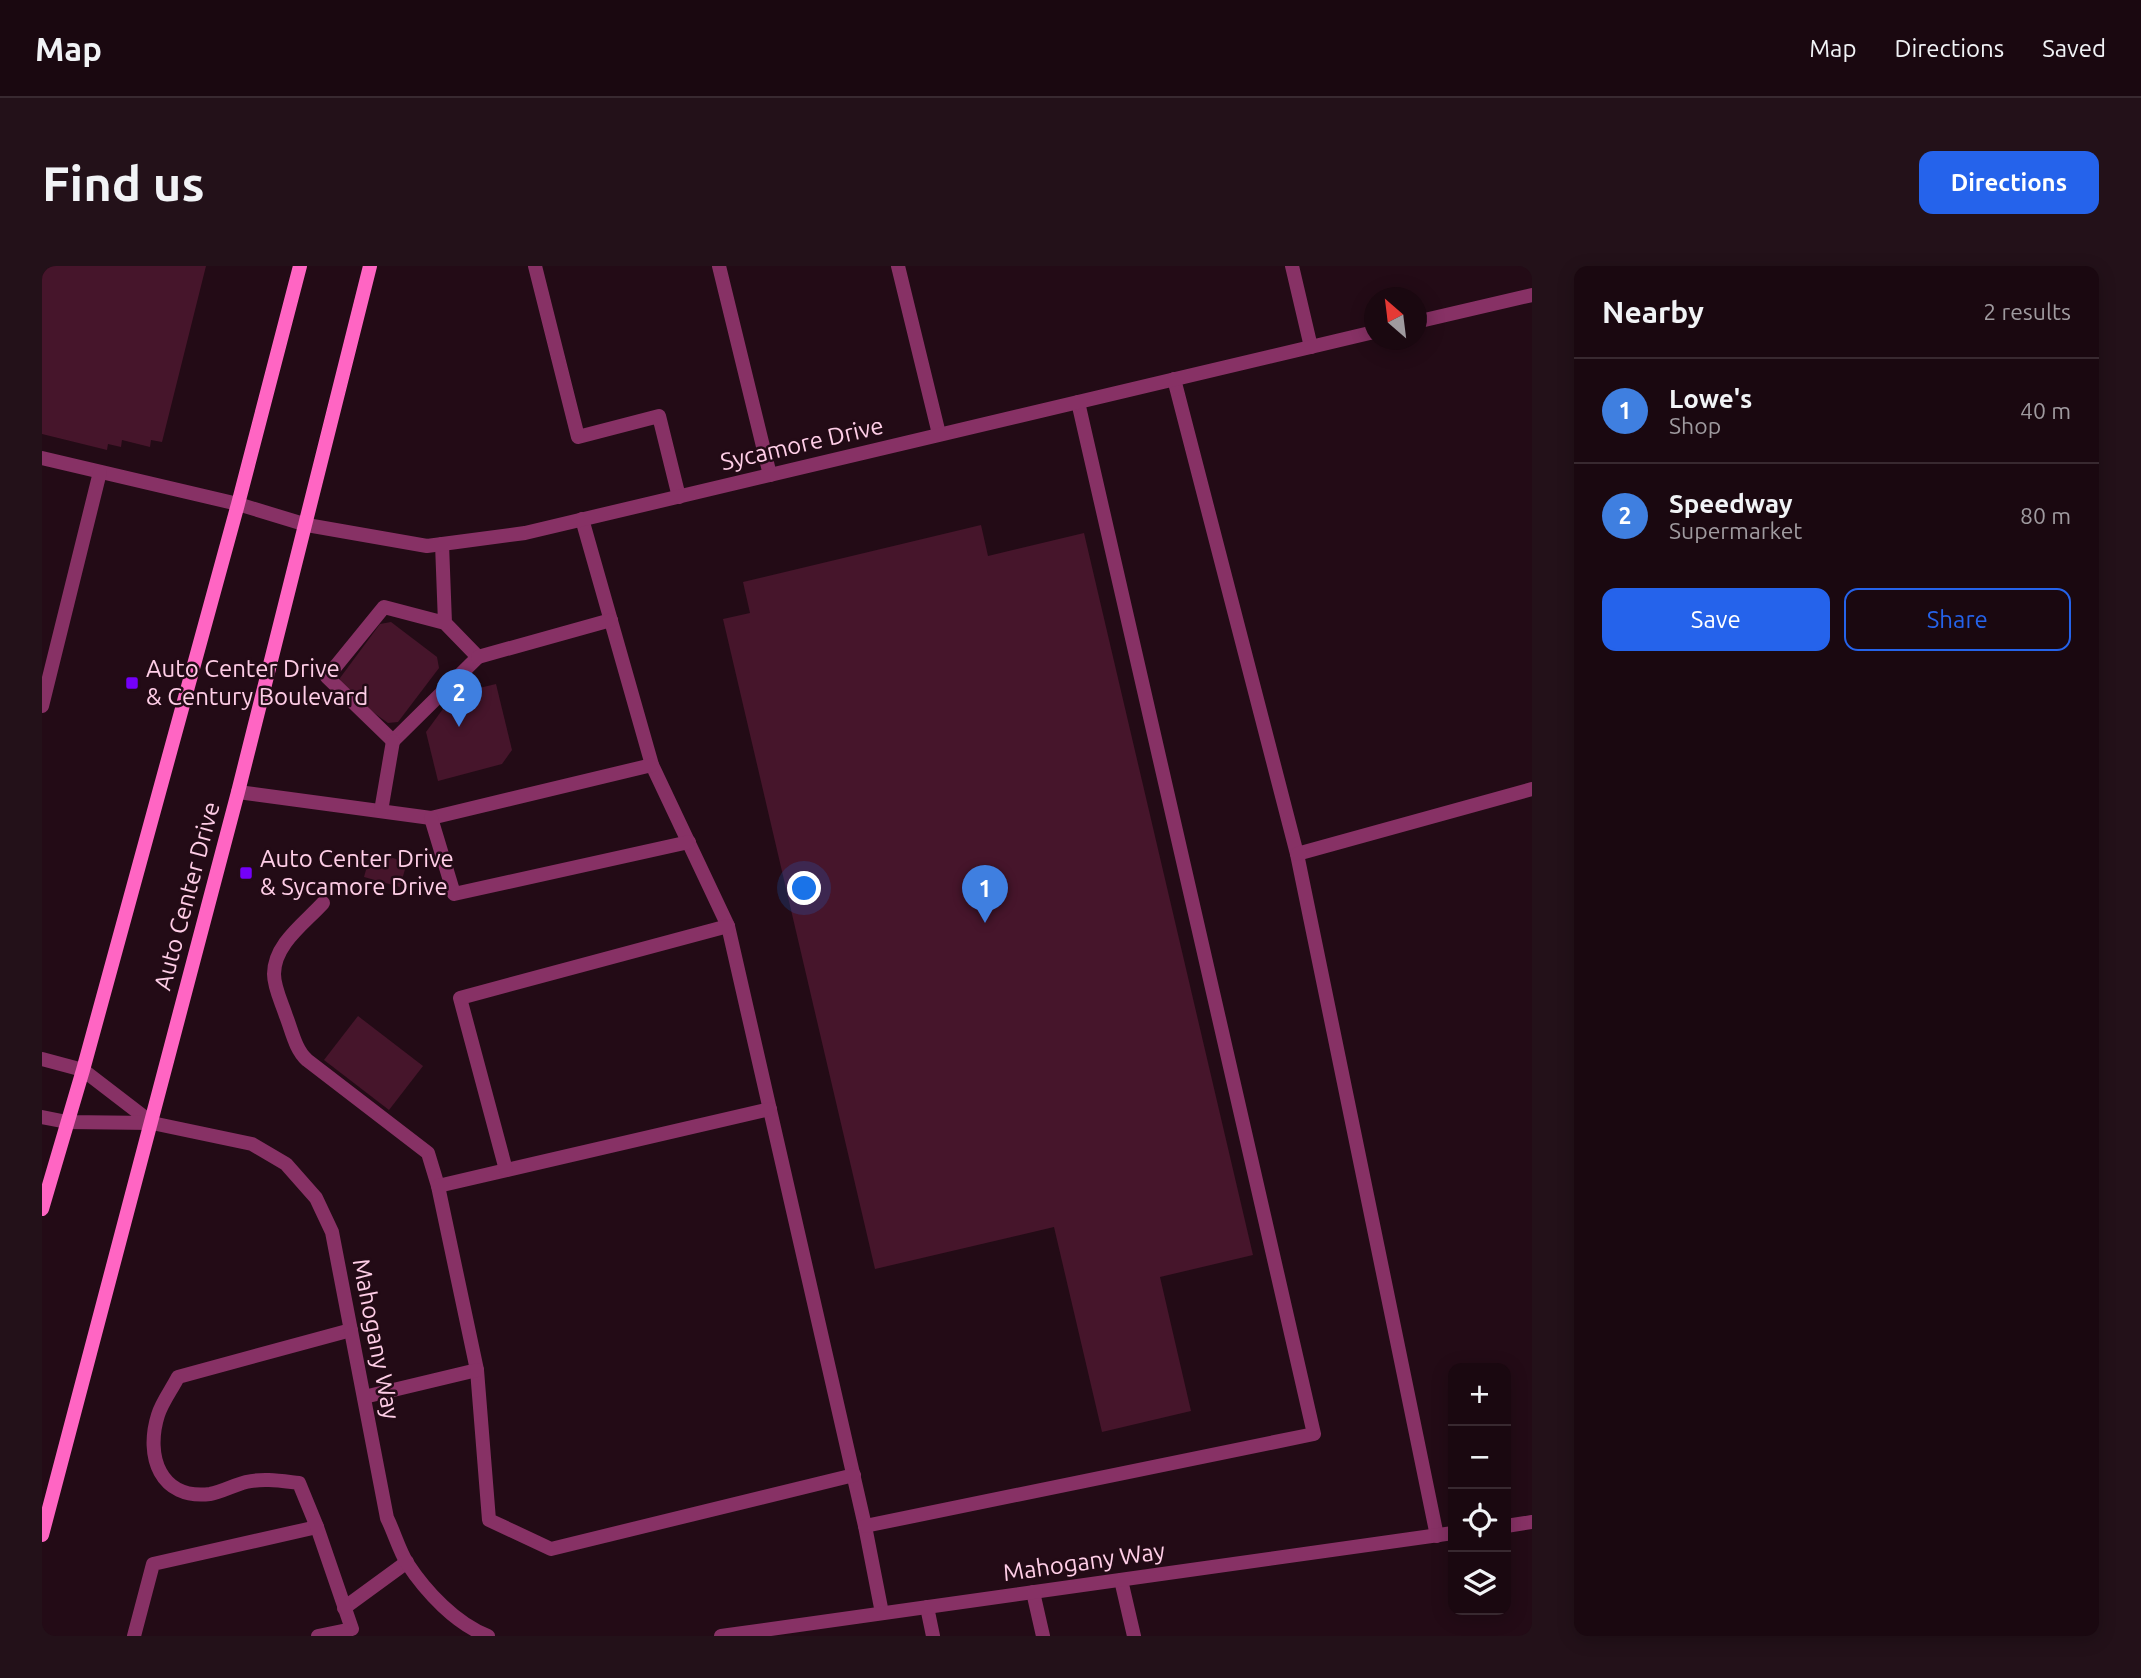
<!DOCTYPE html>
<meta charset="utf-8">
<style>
body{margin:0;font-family:Ubuntu,sans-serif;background:#231119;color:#f1f3f6}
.controls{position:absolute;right:21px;bottom:21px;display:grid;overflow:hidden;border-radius:14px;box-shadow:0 4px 18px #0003}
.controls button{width:63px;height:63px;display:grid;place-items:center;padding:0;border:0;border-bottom:2px solid #382930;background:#1a0810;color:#f1f3f6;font:35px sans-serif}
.compass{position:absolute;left:1322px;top:21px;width:63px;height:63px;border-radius:50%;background:#1a0810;box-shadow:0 4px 18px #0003;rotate:332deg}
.you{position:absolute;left:763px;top:623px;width:24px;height:24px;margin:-18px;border:5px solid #fff;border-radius:50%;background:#1a73e8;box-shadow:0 0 0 10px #1a73e833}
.badge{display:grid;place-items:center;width:46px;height:46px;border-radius:50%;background:#2563eb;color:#fff;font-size:23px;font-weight:700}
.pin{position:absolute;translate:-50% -58px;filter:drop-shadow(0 2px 4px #0008)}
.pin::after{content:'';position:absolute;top:37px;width:24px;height:21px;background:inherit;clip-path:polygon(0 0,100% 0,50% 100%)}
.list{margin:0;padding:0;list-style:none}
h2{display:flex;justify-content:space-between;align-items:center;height:91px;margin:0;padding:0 28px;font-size:30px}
h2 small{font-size:23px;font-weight:400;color:#9f9a9f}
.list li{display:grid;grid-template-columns:46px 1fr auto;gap:21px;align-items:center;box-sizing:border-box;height:105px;padding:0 28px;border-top:2px solid #382930}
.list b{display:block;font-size:26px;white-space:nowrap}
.list p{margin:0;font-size:23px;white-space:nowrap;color:#9f9a9f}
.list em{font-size:23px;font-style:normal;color:#9f9a9f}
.actions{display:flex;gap:14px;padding:21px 28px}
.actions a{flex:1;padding:16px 0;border:2px solid #2563eb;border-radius:14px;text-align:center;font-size:24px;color:#2563eb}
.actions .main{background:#2563eb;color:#fff}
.icon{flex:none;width:38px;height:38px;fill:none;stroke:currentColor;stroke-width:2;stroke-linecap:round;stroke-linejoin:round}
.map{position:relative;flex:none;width:1490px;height:1370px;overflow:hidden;border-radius:14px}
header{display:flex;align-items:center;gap:42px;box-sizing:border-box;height:98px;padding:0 35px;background:#1a0810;border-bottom:2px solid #382930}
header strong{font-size:33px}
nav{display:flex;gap:38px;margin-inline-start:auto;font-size:24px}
.intro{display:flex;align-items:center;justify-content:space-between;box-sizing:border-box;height:168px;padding:0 42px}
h1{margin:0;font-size:49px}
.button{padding:18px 32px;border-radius:14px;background:#2563eb;color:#fff;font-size:24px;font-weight:700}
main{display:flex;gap:42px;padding:0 42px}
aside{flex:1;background:#1a0810;border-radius:14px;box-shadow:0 4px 18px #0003}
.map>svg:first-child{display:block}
.building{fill:#46152b}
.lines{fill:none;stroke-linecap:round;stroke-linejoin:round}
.service{stroke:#873165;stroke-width:14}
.minor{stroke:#873165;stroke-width:14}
.tertiary{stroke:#873165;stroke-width:14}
.secondary{stroke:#ff65c3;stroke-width:14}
.poi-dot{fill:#7400f9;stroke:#230b16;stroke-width:2.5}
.labels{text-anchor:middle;stroke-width:5;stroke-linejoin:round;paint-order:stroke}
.street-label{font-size:24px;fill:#ffcee7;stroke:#230b16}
.poi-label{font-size:24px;fill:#ffcee7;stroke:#230b16;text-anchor:start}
</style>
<header>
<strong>Map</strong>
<nav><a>Map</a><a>Directions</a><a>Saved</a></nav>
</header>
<div class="intro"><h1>Find us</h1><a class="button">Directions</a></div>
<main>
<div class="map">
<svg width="1490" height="1370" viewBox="0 0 1490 1370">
<rect width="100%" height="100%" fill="#230b16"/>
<!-- building -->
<g class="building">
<path d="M0,0H164L120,176L109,174L108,181L80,174L79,181L66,178L65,184L0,168Z"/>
<path d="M939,259L946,290L1042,267L1211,989L1118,1011L1149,1145L1060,1166L1012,961L833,1003L681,353L708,347L701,316Z"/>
<path d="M349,356L395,391L397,402L356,456L346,457L299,423L298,412L338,358Z"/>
<path d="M454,418L470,484L460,498L396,515L384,466L412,428Z"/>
<path d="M329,586L365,596L358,621L322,611Z"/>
<path d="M316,750L381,800L347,844L282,794Z"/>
</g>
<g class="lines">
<!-- service -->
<g class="service">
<path d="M493,0L536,171L617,150L637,231"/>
<path d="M677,0L728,209"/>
<path d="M856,0L897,168"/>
<path d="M1250,0L1269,81"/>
<path d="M0,192L196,238"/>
<path d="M540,253L610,499L686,660L823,1260L840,1347"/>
<path d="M400,278L403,357L342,341L285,411L351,475L436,391L403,357"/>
<path d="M436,391L569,354"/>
<path d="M0,440L58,206"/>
<path d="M196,526L389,552L610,499"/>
<path d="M339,545L351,475"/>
<path d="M389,552L412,628L647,576"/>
<path d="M281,637C263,657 232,678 232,708C232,722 240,737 244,750C250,765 253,783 265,794L386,887L396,920"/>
<path d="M728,843L396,920L435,1104L447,1254L509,1283L812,1209"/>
<path d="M464,904L418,732L686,660"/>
<path d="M322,1131L435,1104"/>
<path d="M823,1260L1272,1168L1036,136"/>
<path d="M1079,1314L1092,1370"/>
<path d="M991,1326L1001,1370"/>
<path d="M885,1341L891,1370"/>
<path d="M302,1342L365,1296"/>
<path d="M92,1370L111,1298L275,1261"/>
<path d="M276,1370L310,1363L275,1261L257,1217C239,1215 222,1212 204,1216C192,1219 180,1226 168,1228C118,1234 103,1190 116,1149C120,1136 130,1123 136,1111L309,1064"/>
</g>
<!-- minor -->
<g class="minor">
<path d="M1132,113L1255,588L1395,1270"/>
<path d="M1255,588L1490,523"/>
<path d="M110,857L210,878L244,898L274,932L290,966L345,1252C352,1266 357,1284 365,1297C384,1326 414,1358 446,1370"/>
<path d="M1464,1260L1490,1256"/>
<path d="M679,1370L1411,1267"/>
</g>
<!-- tertiary -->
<g class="tertiary">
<path d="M1374,56L1490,29"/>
<path d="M196,238L265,259L385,280L483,267L1332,66"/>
<path d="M0,793L41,804L110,857"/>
<path d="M0,851L25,856L110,857"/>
</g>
<!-- secondary -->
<g class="secondary">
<path d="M0,943L41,804L196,238L258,0"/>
<path d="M0,1269L196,526L328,0"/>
</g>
</g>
<!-- markers -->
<g class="poi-dot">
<rect x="83" y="410" width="14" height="14" rx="3.5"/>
<rect x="197" y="600" width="14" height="14" rx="3.5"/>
</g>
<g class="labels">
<!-- street labels -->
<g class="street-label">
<text transform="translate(760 178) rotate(-13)" y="8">Sycamore Drive</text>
<text transform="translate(145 630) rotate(-75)" y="8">Auto Center Drive</text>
<text transform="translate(334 1073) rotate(79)" y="8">Mahogany Way</text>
<text transform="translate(1042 1296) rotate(-8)" y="8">Mahogany Way</text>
</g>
<!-- poi labels -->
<g class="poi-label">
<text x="104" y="411">Auto Center Drive<tspan x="104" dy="28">&amp; Century Boulevard</tspan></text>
<text x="218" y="601">Auto Center Drive<tspan x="218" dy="28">&amp; Sycamore Drive</tspan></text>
</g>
</g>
</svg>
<div class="controls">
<button>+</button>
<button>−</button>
<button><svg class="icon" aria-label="locate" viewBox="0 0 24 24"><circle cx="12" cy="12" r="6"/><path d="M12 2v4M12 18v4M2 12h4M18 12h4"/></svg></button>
<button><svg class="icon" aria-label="layers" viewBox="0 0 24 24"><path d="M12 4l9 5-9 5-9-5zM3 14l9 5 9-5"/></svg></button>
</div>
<svg class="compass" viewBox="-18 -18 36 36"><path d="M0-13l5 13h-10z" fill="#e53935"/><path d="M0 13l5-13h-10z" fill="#9f9a9f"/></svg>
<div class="you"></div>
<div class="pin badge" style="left:943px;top:657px;background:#3f7fe0">1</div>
<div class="pin badge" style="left:417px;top:461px;background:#3f7fe0">2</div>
</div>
<aside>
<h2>Nearby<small>2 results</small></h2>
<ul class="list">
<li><span class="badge" style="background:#3f7fe0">1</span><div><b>Lowe's</b><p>Shop</p></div><em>40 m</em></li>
<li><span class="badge" style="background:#3f7fe0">2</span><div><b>Speedway</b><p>Supermarket</p></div><em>80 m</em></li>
</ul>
<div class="actions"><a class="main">Save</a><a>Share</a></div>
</aside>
</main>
